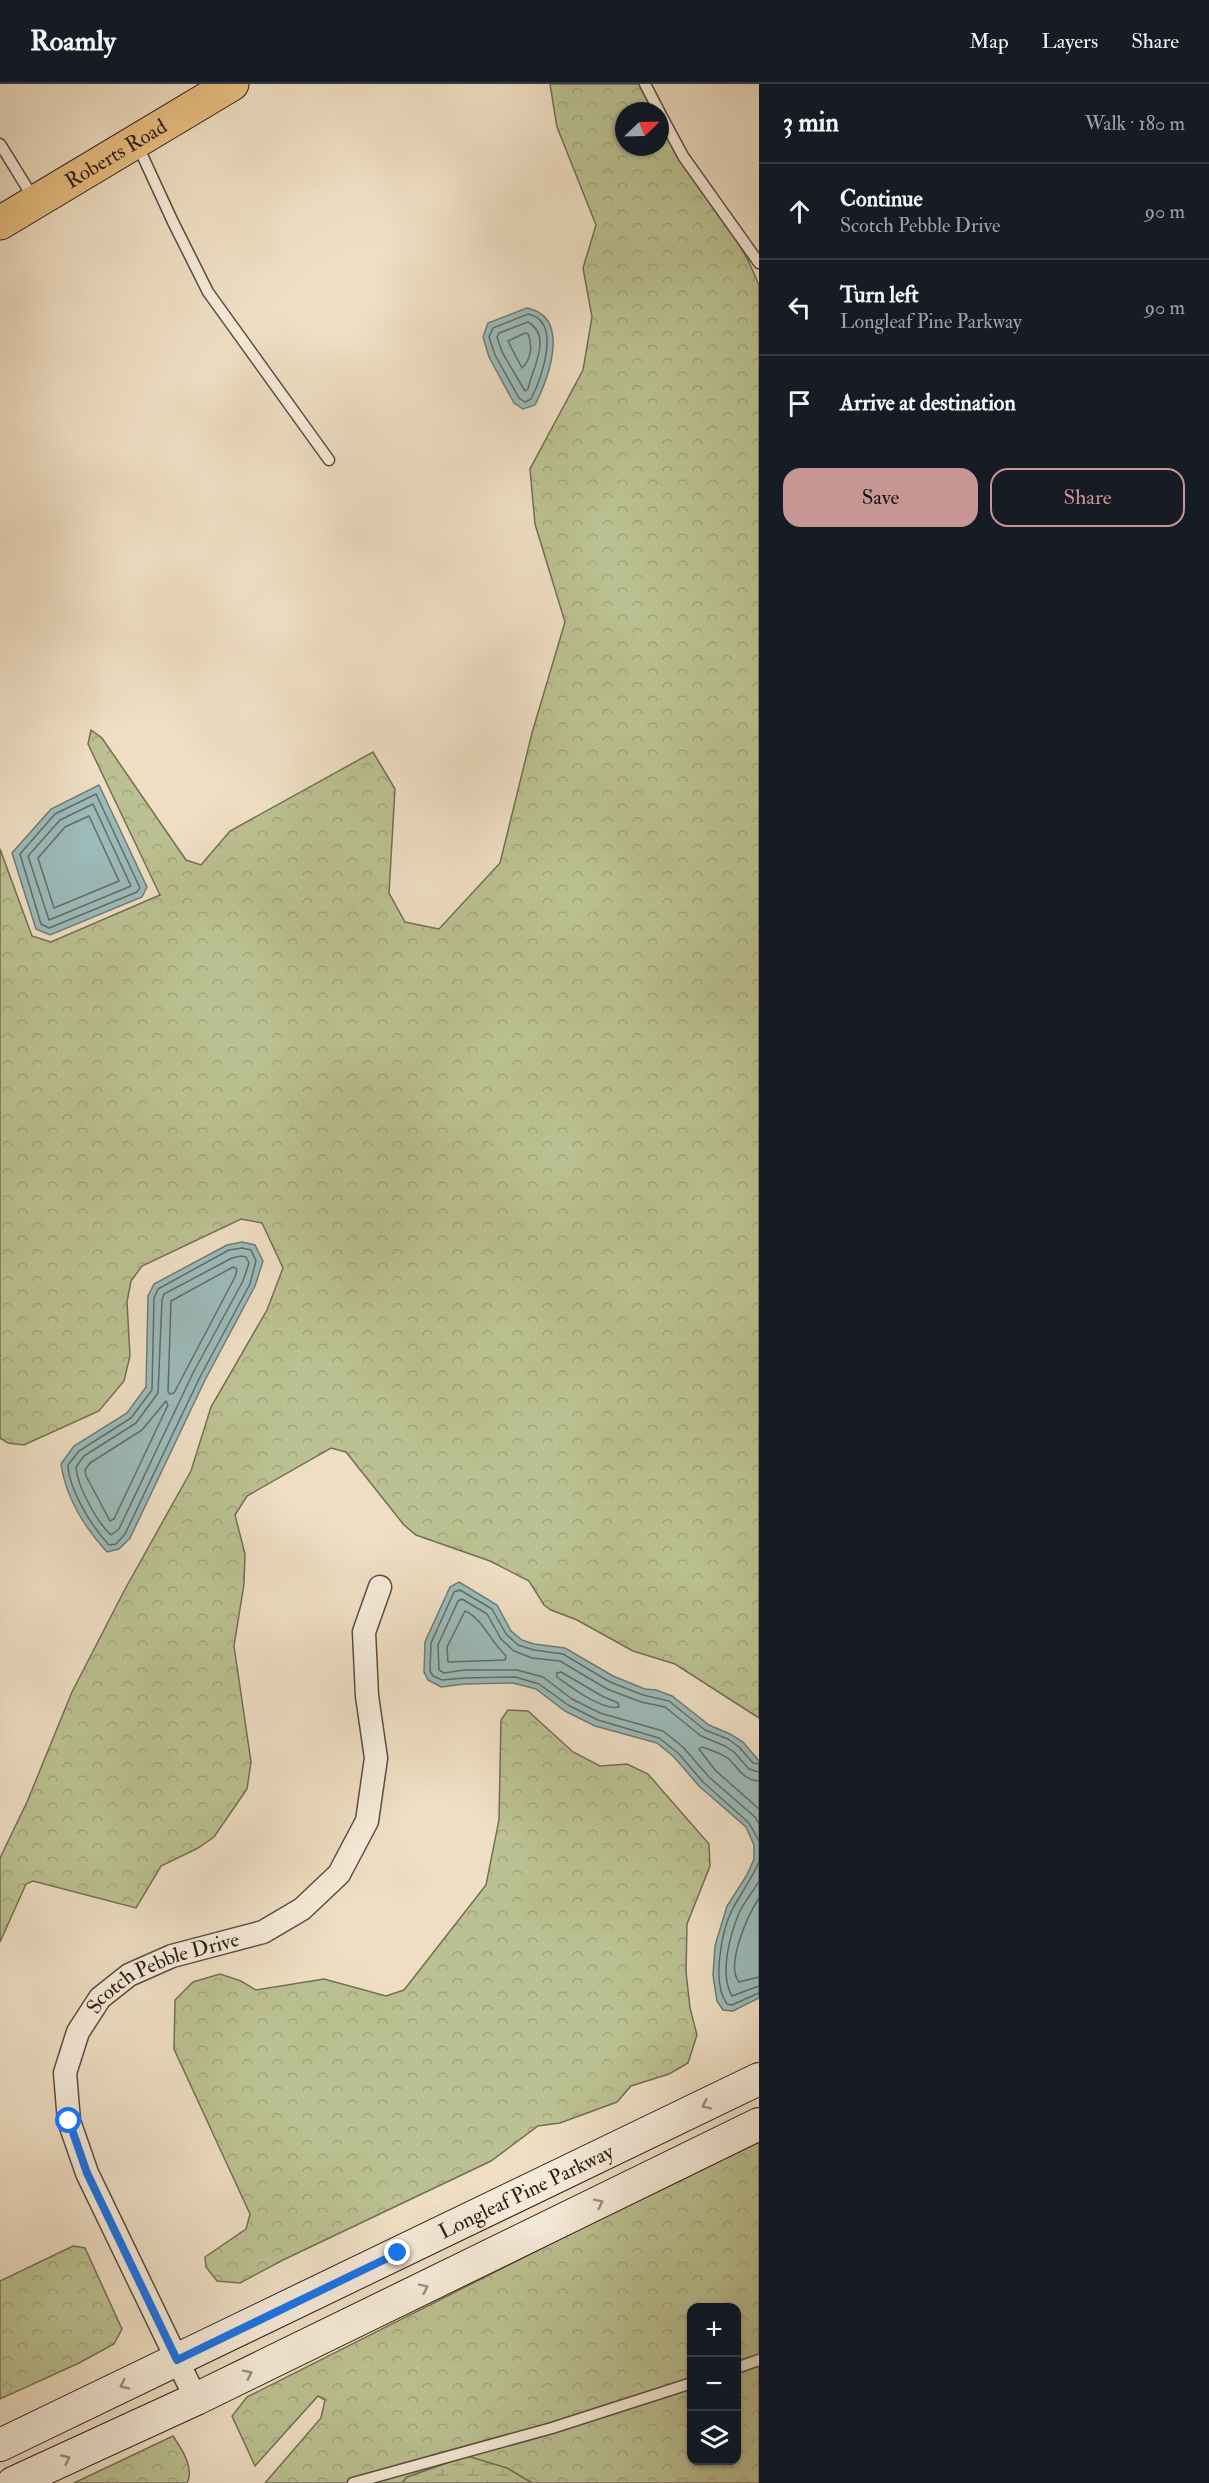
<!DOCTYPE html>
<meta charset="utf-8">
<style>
body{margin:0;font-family:"IM FELL Double Pica",serif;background:#242831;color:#f1f3f6}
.controls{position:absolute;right:18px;bottom:18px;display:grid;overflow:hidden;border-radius:12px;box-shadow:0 2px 4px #0004}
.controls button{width:54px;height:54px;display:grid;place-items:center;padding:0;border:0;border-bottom:2px solid #363941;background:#171b24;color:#f1f3f6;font:30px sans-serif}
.compass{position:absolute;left:615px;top:18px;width:54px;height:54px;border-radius:50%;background:#171b24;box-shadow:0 2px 4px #0004;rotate:67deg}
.stop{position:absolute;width:18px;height:18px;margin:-14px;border:4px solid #1a73e8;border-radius:50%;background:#fff}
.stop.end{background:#1a73e8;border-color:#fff;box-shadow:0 2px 6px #0008}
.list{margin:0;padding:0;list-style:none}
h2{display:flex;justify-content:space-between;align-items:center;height:78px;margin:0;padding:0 24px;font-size:26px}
h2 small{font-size:20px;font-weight:400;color:#9ea1a6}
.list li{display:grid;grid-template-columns:39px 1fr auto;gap:18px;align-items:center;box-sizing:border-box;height:96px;padding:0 24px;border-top:2px solid #363941}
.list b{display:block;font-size:22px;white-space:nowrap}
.list p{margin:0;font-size:20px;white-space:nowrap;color:#9ea1a6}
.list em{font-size:20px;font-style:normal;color:#9ea1a6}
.actions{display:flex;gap:12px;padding:18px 24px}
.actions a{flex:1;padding:14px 0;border:2px solid #c59692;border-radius:18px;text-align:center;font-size:21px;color:#c59692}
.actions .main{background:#c59692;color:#111}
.icon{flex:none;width:33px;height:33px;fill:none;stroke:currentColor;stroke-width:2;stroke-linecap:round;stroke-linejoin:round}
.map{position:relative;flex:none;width:759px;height:2399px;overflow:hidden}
header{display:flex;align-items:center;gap:36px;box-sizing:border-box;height:84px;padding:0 30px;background:#171b24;border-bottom:2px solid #363941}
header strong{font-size:28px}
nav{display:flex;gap:33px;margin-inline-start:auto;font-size:21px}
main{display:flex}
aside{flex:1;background:#171b24}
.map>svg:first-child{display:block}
.forest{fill:url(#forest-crowns);stroke:#726f55;stroke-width:1.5;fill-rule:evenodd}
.wetland{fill:url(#wetland-marsh);stroke:#726f55;stroke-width:1.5}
.water{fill:#9cbbba;stroke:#6e7c79;stroke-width:1.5}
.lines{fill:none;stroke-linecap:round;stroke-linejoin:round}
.shore{stroke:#626c69;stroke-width:1.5}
.lane-casing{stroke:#5a4d43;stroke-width:13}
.street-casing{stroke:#5a4d43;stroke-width:25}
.secondary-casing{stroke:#281d18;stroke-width:34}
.primary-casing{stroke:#281d18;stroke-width:35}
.lane{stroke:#f5ead8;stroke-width:10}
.street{stroke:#f5ead8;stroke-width:22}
.secondary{stroke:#f5ead8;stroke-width:32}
.primary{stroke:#e8bf82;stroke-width:33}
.oneway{stroke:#998e82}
.route{stroke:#1a73e8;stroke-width:8}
.labels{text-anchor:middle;stroke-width:6;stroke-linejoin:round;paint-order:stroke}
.street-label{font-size:21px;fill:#281d18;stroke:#f5ead8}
</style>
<header>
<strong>Roamly</strong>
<nav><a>Map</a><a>Layers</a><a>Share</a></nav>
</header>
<main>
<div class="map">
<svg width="759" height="2399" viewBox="0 0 759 2399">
<defs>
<pattern id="forest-crowns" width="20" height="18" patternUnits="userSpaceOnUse" patternTransform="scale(1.5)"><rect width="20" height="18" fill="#bbc192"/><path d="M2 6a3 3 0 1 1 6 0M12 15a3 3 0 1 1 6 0" fill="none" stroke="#a1a57d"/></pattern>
<pattern id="wetland-marsh" width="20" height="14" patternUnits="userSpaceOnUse" patternTransform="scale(1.5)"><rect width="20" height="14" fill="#bbc192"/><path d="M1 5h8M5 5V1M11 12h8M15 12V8" fill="none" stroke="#a1a57d"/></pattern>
</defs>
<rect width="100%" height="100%" fill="#efdec3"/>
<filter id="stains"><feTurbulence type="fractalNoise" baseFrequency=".00333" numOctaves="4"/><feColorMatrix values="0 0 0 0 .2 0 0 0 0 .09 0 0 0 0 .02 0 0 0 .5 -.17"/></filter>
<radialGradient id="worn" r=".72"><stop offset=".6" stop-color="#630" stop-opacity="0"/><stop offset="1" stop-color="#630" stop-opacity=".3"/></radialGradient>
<!-- forest -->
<g class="forest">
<path d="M550,0H646L748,176L759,201V1634L675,1580L633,1567L577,1536L551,1526L544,1521L529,1497L490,1477L416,1451L404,1441L346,1368L331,1364L247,1412L235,1431L245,1470L244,1500L234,1562L251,1678L247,1705L214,1753L198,1764L161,1782L136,1824L33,1797L26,1800L0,1858V1774L27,1718L72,1608L124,1507L191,1387L211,1323L267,1226L283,1184L262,1139L241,1135L142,1182L131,1197L127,1218L130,1272L124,1297L99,1327L24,1361L8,1359L0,1354V765L32,852L51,858L160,811L88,660L91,646L102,654L186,776L201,781L230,747L373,668L395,705L389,809L405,838L439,845L500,779L532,649L565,538L535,440L530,385L583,286L592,233L583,184L596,141L557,43ZM624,27H660V63H624Z"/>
<path d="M508,1626L528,1627L573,1668L600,1682L627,1680L648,1690L709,1760L710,1782L687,1840L686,1888L690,1924L697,1951L688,1979L669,1990L631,2002L617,2018L560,2039L538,2042L491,2077L283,2176L240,2199L217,2197L206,2183L205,2173L246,2145L250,2130L174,1965L175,1916L193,1898L220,1890L241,1897L256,1906L324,1895L386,1912L404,1906L486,1801L499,1736L501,1636Z"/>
<path d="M759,2055V2399H532L507,2384L407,2393L402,2399H265L321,2334L325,2316L318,2312L255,2382L232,2332L247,2313ZM692,2224H736V2376H692Z"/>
<path d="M73,2162L85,2164L122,2245L114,2260L79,2279L0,2315V2197Z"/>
<path d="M173,2352C181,2364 195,2384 187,2399H74Z"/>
</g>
<!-- wetland -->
<path class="wetland" d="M467,2372L507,2384L532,2399H402L407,2393Z"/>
<!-- water -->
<g class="water">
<path d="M527,224C572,233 548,295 535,321L523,325L514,319L489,273L483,253L488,239Z"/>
<path d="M99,701L147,803L142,813L50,851L36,845L12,769L51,725Z"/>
<path d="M242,1158L255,1161L263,1177L255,1202L205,1296L130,1454L119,1465L107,1468C85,1444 66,1413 61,1380L74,1362L127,1329L146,1303L148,1212L154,1200L227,1161Z"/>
<path d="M459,1498L497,1521L511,1547L522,1556L534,1560L565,1564L613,1592L645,1605L656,1606L672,1612L709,1641L730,1650L743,1658L759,1677V1914L733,1927L723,1926L717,1917L713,1891L715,1862L727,1822L747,1791L754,1775V1761L746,1743L699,1702L674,1673L657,1659L595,1642L565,1627L536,1605L513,1599L464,1600L441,1603L428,1596L424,1588L425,1558L450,1503Z"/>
</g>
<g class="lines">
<!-- shore -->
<g class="shore">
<path d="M528,230C563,237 541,295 531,315L525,318L519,314L495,271L489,253L493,244Z"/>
<path d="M528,238C553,252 532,285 528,305L525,307L502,268L497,253L499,249Z"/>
<path d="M525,249L528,250C533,261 531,276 522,284L508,257Z"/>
<path d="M96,710L140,804L137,808L49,844L41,840L20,770L55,730Z"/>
<path d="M93,720L131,802L49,836L28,772L60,736Z"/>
<path d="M89,732L119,797L54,824L38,774L65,743Z"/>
<path d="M242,1164L251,1166L256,1177L250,1200L200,1293L125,1450L116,1460L109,1461C92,1443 69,1406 68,1381L79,1367L131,1334L152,1306L154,1214L158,1205L229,1166Z"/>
<path d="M241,1172L246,1173L249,1179L243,1197L193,1289L119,1445L111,1451C97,1438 77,1402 76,1383L84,1372L136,1339L158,1309L162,1216L164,1210L232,1174Z"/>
<path d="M233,1183L237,1185L235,1193L174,1309L170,1310L168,1308L171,1217Z"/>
<path d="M166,1317L168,1321L114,1435L110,1437L86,1392L85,1386L90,1379L142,1346Z"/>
<path d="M465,1527C483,1535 490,1557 506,1572L505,1576L448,1578L447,1563Z"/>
<path d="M561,1588L602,1612L618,1619L619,1623C602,1627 571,1603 557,1593V1589Z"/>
<path d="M759,1680L753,1679L739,1663L728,1655L705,1646L669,1617L643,1611L610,1598L563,1570L534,1566L518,1561L506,1550L492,1525L460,1506L454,1508L431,1559L430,1587L433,1592L442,1596L464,1594L515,1593L539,1600L568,1621L598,1636L659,1654L678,1669L703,1698L749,1739L759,1757"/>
<path d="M759,1688L749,1685L734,1668L725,1662L701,1652L665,1623L641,1618L607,1605L560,1577L532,1574L514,1567L501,1555L487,1530L462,1515L458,1517L438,1561L439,1586L444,1589L464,1586H517L543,1593L572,1615L600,1629L663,1647L683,1663L709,1693L755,1733L759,1740"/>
<path d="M759,1697C743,1696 739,1685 729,1675C721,1669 711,1666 702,1663L699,1665L715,1686L759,1725"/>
<path d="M759,1778C752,1794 742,1808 733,1824C722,1845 711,1899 727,1920L732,1921L759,1909"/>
<path d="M759,1797C753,1808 744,1818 739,1829C730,1851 719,1890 732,1912L759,1902"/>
<path d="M759,1814C748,1831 725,1881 739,1898L759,1893"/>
</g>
<defs>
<g id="lane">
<path d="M645,0L659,27"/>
<path d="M660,29L683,72L759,179"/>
<path d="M0,60L34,115"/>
<path d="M137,60L173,138L208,208L329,376"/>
<path d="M736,2284L759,2276"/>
<path d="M353,2399L552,2344L692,2299"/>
</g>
<g id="street">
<path id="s1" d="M196,2315L87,2089L69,2037L65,1989L78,1948L100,1914L129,1891L172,1872L263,1848L302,1825L339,1790L367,1737L376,1674L367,1612L364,1548L380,1503"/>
</g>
<g id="secondary">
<path id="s2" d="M0,2361L759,1995"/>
<path d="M13,2399L196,2315L759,2040"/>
</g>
<g id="primary">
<path id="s3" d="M0,139L232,0"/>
</g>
</defs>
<!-- lane casing -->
<use href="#lane" class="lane-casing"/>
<!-- street casing -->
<use href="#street" class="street-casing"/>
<!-- secondary casing -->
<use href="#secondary" class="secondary-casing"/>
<!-- primary casing -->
<use href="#primary" class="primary-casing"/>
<!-- lane -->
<use href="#lane" class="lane"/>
<!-- street -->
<use href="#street" class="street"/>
<!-- secondary -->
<use href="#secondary" class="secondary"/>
<!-- primary -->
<use href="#primary" class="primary"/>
</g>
<!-- one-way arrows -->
<defs><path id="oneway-chevron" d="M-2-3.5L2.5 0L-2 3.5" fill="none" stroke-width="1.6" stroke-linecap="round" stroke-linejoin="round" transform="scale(1.5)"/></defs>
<g class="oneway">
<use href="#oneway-chevron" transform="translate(706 2021) rotate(154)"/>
<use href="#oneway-chevron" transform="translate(599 2119) rotate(-26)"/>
<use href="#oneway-chevron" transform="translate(424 2204) rotate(-26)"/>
<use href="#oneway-chevron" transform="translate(248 2290) rotate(-26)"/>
<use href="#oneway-chevron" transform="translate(124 2301) rotate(154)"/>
<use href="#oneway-chevron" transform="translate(66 2375) rotate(-25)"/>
</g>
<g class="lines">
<!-- route -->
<path class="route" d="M69,2037L87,2089L177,2276L398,2169"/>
</g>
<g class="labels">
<!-- street labels -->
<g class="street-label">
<text dy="7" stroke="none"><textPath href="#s3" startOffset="135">Roberts Road</textPath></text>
<text dy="7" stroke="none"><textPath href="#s1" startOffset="506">Scotch Pebble Drive</textPath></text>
<text dy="7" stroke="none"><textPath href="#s2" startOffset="584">Longleaf Pine Parkway</textPath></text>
</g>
</g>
<rect width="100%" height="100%" filter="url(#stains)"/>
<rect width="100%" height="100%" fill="url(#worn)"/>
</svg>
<div class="controls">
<button>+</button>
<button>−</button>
<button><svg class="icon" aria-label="layers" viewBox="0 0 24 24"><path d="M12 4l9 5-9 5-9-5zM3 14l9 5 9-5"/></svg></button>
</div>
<svg class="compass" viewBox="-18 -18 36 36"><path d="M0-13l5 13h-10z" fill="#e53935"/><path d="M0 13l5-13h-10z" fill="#9ea1a6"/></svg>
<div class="stop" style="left:69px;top:2037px"></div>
<div class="stop end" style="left:398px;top:2169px"></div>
</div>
<aside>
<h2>3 min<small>Walk · 180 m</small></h2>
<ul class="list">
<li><svg class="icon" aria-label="ahead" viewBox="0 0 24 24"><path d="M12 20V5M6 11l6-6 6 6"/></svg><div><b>Continue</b><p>Scotch Pebble Drive</p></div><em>90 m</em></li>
<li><svg class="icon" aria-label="left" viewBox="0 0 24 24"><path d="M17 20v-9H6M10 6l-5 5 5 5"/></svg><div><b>Turn left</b><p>Longleaf Pine Parkway</p></div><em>90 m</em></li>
<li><svg class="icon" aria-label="arrive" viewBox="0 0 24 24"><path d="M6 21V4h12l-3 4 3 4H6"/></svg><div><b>Arrive at destination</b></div></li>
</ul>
<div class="actions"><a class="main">Save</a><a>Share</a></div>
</aside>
</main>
